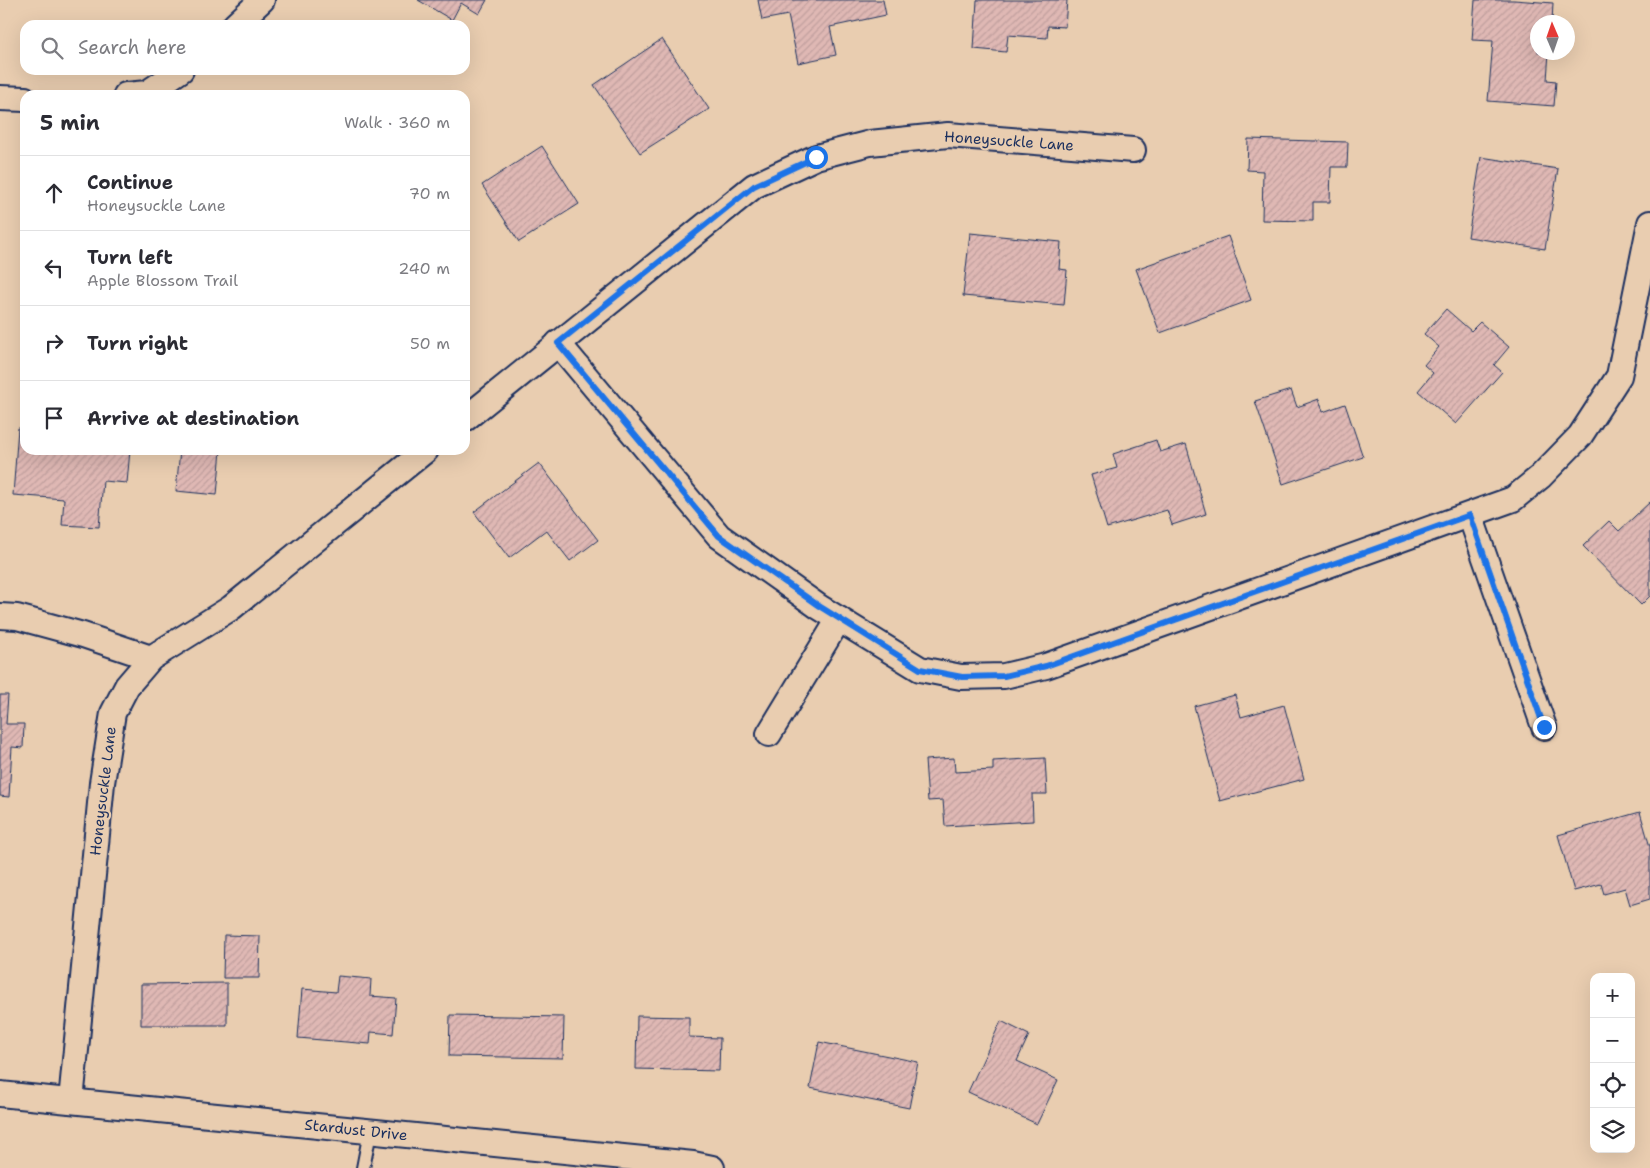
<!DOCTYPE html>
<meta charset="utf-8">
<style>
body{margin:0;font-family:"Shantell Sans",sans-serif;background:#f7f7f7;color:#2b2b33}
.controls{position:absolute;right:15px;bottom:15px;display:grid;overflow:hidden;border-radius:10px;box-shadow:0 5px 20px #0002}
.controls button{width:45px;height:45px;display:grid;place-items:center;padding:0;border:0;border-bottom:1px solid #e1e1e2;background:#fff;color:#2b2b33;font:25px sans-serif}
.compass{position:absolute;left:1530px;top:15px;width:45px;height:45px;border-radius:50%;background:#fff;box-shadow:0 5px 20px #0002;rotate:358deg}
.stop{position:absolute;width:15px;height:15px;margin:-11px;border:4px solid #1a73e8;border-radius:50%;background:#fff}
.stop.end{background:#1a73e8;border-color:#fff;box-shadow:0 1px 5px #0008}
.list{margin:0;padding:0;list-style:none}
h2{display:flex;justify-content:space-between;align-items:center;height:65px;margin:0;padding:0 20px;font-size:21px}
h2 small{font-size:16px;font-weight:400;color:#7c7c81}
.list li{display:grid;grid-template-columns:32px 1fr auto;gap:15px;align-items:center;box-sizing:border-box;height:75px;padding:0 20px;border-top:1px solid #e1e1e2}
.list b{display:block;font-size:19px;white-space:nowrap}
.list p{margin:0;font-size:16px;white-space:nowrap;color:#7c7c81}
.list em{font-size:16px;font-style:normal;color:#7c7c81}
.icon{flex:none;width:28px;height:28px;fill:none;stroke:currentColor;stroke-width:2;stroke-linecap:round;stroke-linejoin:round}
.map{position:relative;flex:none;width:1650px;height:1168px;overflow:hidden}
.search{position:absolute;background:#fff;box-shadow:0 5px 20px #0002;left:20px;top:20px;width:450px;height:55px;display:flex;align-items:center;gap:12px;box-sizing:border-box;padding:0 18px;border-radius:15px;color:#7c7c81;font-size:19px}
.panel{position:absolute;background:#fff;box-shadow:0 5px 20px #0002;left:20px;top:90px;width:450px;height:365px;border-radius:15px}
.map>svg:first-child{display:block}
.building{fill:url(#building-hatch);stroke:#1b2f5e}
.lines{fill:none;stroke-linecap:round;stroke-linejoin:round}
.lane-casing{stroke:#1b2f5e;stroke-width:16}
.street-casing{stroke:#1b2f5e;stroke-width:28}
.lane{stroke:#e9cdb0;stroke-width:12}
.street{stroke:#e9cdb0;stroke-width:24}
.route{stroke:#1a73e8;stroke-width:6}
.labels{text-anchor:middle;stroke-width:4.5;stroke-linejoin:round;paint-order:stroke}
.street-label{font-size:15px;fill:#1b2f5e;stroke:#e9cdb0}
</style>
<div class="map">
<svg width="1650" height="1168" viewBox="0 0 1650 1168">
<defs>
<pattern id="building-hatch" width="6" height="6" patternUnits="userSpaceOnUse" patternTransform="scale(1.25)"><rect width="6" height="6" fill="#dfb8b4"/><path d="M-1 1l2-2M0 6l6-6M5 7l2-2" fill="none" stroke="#bf9e9d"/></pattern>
</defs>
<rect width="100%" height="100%" fill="#e9cdb0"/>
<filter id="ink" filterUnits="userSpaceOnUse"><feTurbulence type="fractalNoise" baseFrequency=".02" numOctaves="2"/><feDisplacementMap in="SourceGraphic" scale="10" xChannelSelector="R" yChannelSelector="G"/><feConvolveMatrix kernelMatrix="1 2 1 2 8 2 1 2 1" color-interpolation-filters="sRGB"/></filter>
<g filter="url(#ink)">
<!-- building -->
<g class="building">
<path d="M418,0H487L479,14L461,3L452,20Z"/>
<path d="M758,0H883L886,15L830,27L836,55L798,63L788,15L762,20Z"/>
<path d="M977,0H1067L1065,27L1048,26L1047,38L1008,35L1006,52L974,49Z"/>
<path d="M1475,0H1514L1553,3L1552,22H1538V52H1549L1547,80L1556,81L1554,106L1488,101L1493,41L1472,40Z"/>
<path d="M662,39L709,109L640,153L594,85Z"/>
<path d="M1248,139L1348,142L1347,167H1331L1330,202H1313V221L1262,220L1263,171L1247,170Z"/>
<path d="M542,146L579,204L519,242L482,185Z"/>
<path d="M1481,157L1558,169L1545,249L1468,237Z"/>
<path d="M970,233L1061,242L1059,269L1067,270L1064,305L963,296Z"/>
<path d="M1228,236L1251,300L1160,333L1136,269Z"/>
<path d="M1446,309L1471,331L1480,322L1509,347L1494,365L1502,372L1456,424L1418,391L1433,373L1424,365L1439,347L1424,334Z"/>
<path d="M1291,390L1297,407L1319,399L1323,412L1345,404L1363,457L1283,484L1255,401Z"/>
<path d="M18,428L25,429V450H130L127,483L103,481L99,527L62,525L64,499L13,495Z"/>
<path d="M1156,440L1160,452L1186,444L1206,514L1172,525L1167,510L1107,528L1091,475L1117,468L1113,454Z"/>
<path d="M180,450H221L217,495L176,491Z"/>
<path d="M539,463L598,540L570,561L546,530L509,558L474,512Z"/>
<path d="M1650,502V596L1641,605L1583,546L1609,521L1619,531Z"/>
<path d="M0,695H8L6,724H24L23,748L12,747L9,797L0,796Z"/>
<path d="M1235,695L1241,717L1284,705L1304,779L1220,801L1194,706Z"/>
<path d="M954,758L955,772L993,770V761L1045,758L1047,794H1032L1033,821L945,826L943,800L928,801L925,760Z"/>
<path d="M1640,812L1650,847V899L1630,905L1625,888L1604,894L1601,884L1574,891L1558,835Z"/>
<path d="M224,935L260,936L259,978H223Z"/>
<path d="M338,976L371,979L370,996L396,998L393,1034L371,1032L370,1044L298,1038L302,989L336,992Z"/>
<path d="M227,983V1025H141V984Z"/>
<path d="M450,1015L564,1017L563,1058L449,1056Z"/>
<path d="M637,1016L689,1017V1037L720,1038L719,1071L636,1069Z"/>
<path d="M1001,1021L1029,1035L1017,1061L1058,1080L1037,1124L968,1092Z"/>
<path d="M819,1042L918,1062L909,1108L810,1088Z"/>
</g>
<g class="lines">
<defs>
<path id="lane" d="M363,1168L370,1132"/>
<g id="street">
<path d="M235,25L262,0"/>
<path d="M126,95L147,93L181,70"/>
<path d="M0,98L25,99"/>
<path d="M558,343L719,536L819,607L920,669L961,677L1004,676L1046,666L1513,499L1540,477L1580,436L1619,376L1650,223"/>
<path d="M465,419L754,186L816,157L870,143L948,135L1133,150"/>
<path d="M1470,515L1544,727"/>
<path d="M0,616L17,617L83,635L151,658"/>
<path d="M769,734L839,619"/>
<path d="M0,1094L693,1164L712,1168"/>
<path d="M71,1101L102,783L113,713L127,686L151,658L231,608L426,450"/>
</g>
</defs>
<!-- lane casing -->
<use href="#lane" class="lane-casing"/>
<!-- street casing -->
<use href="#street" class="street-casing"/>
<!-- lane -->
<use href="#lane" class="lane"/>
<!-- street -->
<use href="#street" class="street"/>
</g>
</g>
<g class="lines" filter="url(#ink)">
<!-- route -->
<path class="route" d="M816,157L754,186L558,343L719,536L819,606L920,669L962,677L1004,676L1046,666L1470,515L1544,727"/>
</g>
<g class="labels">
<!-- street labels -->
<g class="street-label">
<text transform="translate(1009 141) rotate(4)" y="5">Honeysuckle Lane</text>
<text transform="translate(103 791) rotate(-83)" y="5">Honeysuckle Lane</text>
<text transform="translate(356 1130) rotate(6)" y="5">Stardust Drive</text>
</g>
</g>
</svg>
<div class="controls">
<button>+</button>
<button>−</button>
<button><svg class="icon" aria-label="locate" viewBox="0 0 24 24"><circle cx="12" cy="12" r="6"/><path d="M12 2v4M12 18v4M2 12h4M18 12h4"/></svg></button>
<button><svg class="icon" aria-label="layers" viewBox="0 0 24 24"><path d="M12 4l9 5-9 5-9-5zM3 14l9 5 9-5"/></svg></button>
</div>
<svg class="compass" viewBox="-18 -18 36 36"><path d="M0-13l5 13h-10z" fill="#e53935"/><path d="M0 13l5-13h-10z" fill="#7c7c81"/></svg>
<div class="stop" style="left:816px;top:157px"></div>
<div class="stop end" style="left:1544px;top:727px"></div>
<div class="search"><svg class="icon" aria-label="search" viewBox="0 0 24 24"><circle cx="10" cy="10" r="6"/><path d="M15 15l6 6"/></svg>Search here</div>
<section class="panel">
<h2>5 min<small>Walk · 360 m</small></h2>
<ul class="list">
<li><svg class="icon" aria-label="ahead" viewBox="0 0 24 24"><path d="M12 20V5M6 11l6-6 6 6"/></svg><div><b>Continue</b><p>Honeysuckle Lane</p></div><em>70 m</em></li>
<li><svg class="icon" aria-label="left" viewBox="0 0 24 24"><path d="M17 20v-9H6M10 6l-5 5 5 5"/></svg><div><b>Turn left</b><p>Apple Blossom Trail</p></div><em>240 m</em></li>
<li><svg class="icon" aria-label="right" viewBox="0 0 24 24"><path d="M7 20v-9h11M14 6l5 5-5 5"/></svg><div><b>Turn right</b></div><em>50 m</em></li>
<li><svg class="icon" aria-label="arrive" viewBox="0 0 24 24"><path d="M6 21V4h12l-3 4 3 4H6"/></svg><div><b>Arrive at destination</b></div></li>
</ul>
</section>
</div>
